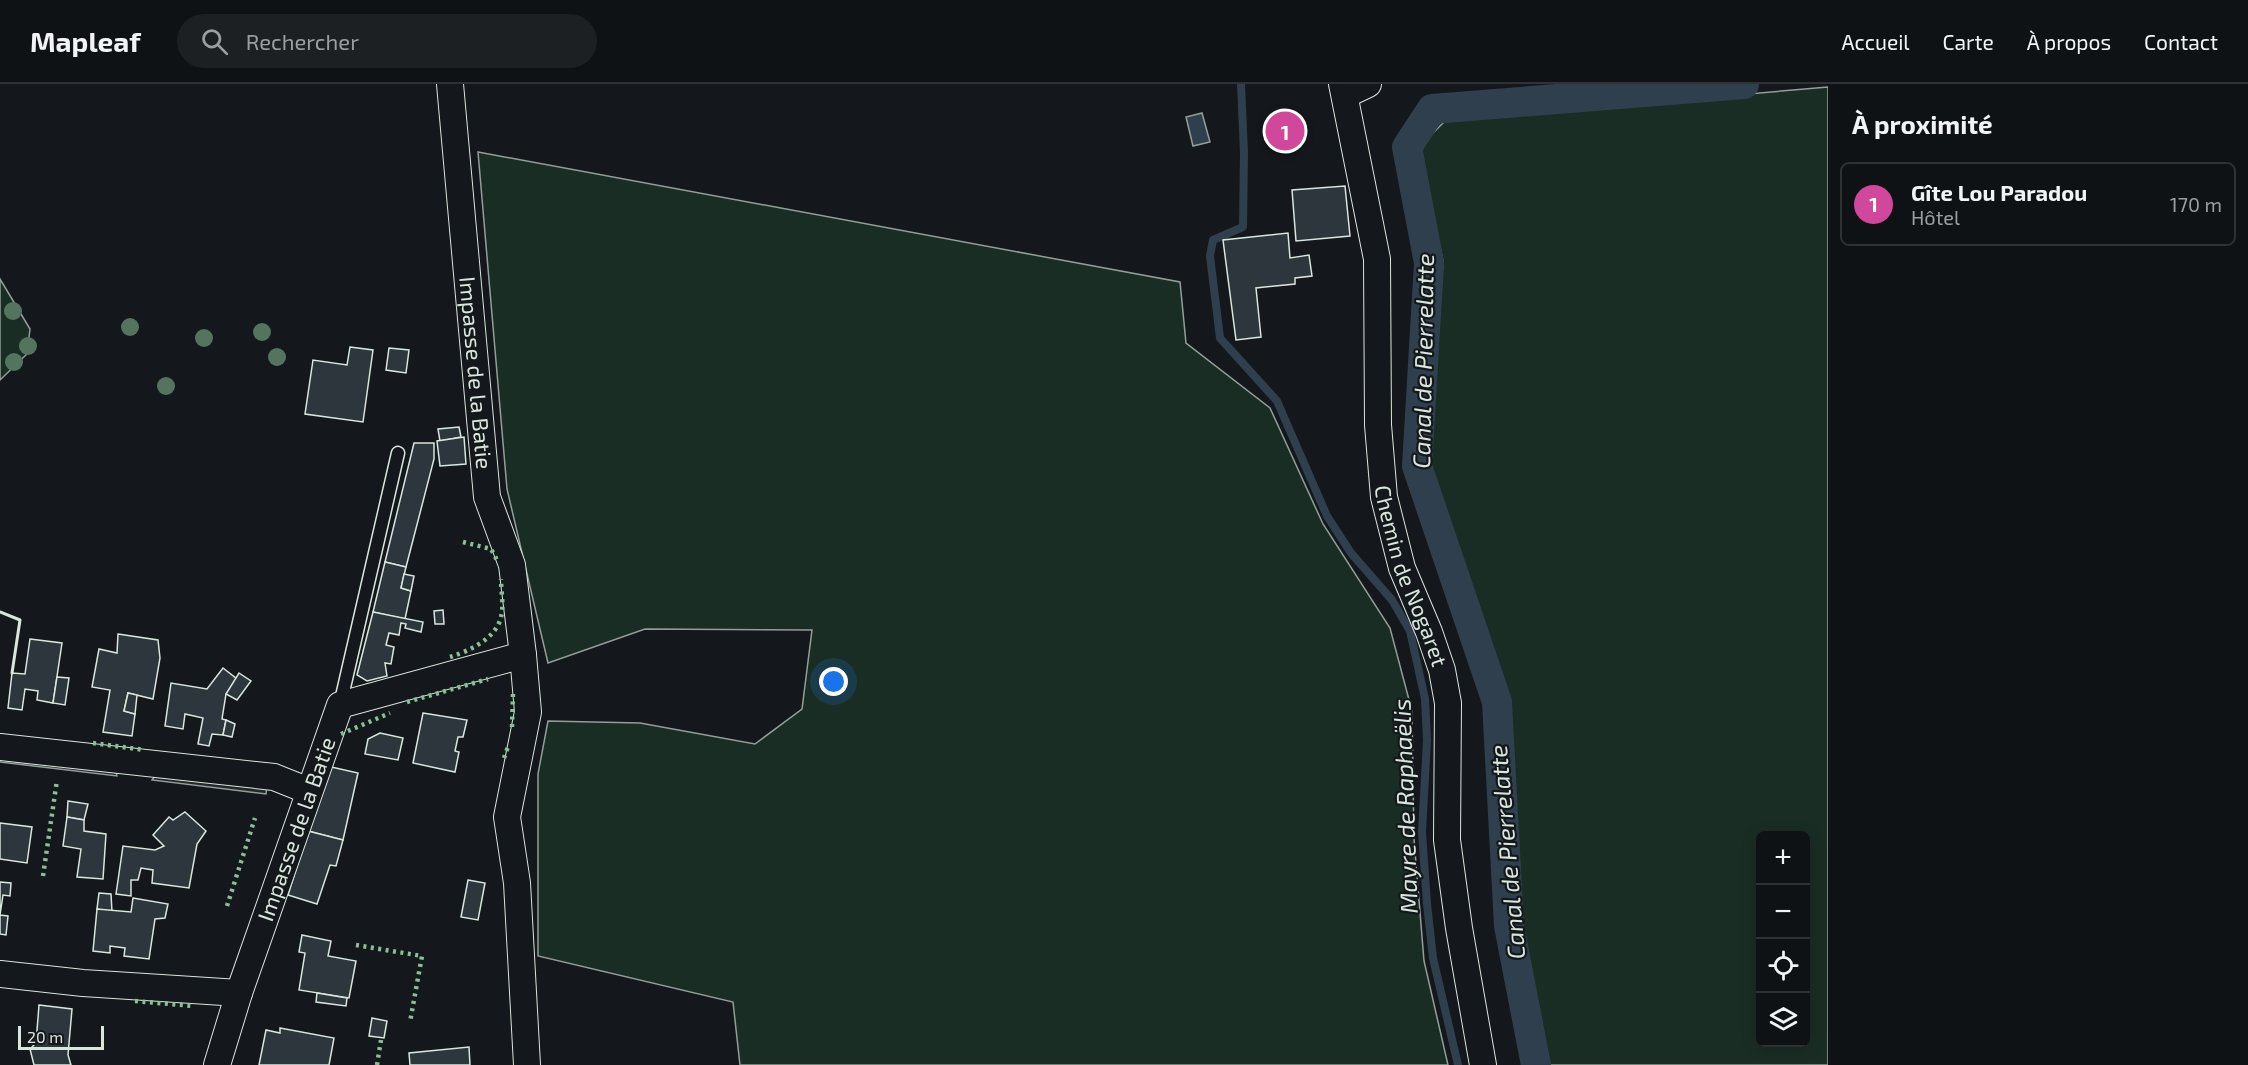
<!DOCTYPE html>
<html lang="fr">
<meta charset="utf-8">
<style>
body{margin:0;font-family:"Exo 2",sans-serif;background:#1d2022;color:#f1f3f6}
.controls{position:absolute;right:18px;bottom:18px;display:grid;overflow:hidden;border-radius:9px;box-shadow:0 3px 15px #0003}
.controls button{width:54px;height:54px;display:grid;place-items:center;padding:0;border:0;border-bottom:2px solid #2f3234;background:#0f1215;color:#f1f3f6;font:30px sans-serif}
.scale{position:absolute;left:18px;bottom:15px;width:86px;box-sizing:border-box;padding-left:6px;border:3px solid #d8e6dc;border-top:0;font-size:16px;line-height:21px;white-space:nowrap;color:#d8e6dc;-webkit-text-stroke:4px #14181c;paint-order:stroke}
.you{position:absolute;left:834px;top:598px;width:21px;height:21px;margin:-15px;border:4px solid #fff;border-radius:50%;background:#1a73e8;box-shadow:0 0 0 9px #1a73e833}
.badge{display:grid;place-items:center;width:39px;height:39px;border-radius:50%;background:#b45309;color:#fff;font-size:20px;font-weight:700}
.pin{position:absolute;translate:-50% -50%;border:3px solid #fff;box-shadow:0 2px 6px #0006}
.list{margin:0;padding:0;list-style:none}
h2{display:flex;justify-content:space-between;align-items:center;height:78px;margin:0;padding:0 24px;font-size:26px}
h2 small{font-size:20px;font-weight:400;color:#9b9ea0}
.list li{display:grid;grid-template-columns:39px 1fr auto;gap:18px;align-items:center;box-sizing:border-box;height:84px;margin:0 12px 12px;padding:0 12px;border:2px solid #2f3234;border-radius:9px}
.list b{display:block;font-size:22px;white-space:nowrap}
.list p{margin:0;font-size:20px;white-space:nowrap;color:#9b9ea0}
.list em{font-size:20px;font-style:normal;color:#9b9ea0}
.icon{flex:none;width:33px;height:33px;fill:none;stroke:currentColor;stroke-width:2;stroke-linecap:round;stroke-linejoin:round}
.map{position:relative;flex:none;width:1828px;height:981px;overflow:hidden}
header{display:flex;align-items:center;gap:36px;box-sizing:border-box;height:84px;padding:0 30px;background:#0f1215;border-bottom:2px solid #2f3234}
header strong{font-size:28px}
nav{display:flex;gap:33px;margin-inline-start:auto;font-size:21px}
.search{width:420px;height:54px;background:#1d2022;display:flex;align-items:center;gap:15px;box-sizing:border-box;padding:0 21px;border-radius:33px;color:#9b9ea0;font-size:22px}
main{display:flex}
aside{flex:1;background:#0f1215}
.map>svg:first-child{display:block}
.green{fill:#1a2d24;stroke:#939e99;stroke-width:1.5;fill-rule:evenodd}
.parking{fill:#24282b;stroke:#939e99;stroke-width:1.5}
.water{fill:#2f3f4d;stroke:#939e99;stroke-width:1.5}
.lines{fill:none;stroke-linecap:round;stroke-linejoin:round}
.stream{stroke:#2f3f4d;stroke-width:8}
.canal{stroke:#2f3f4d;stroke-width:30}
.building{fill:#2c363c;stroke:#d8e6dc;stroke-width:1.5}
.service-casing{stroke:#d8e6dc;stroke-width:15}
.minor-casing{stroke:#d8e6dc;stroke-width:28}
.service{stroke:#14181c;stroke-width:12}
.minor{stroke:#14181c;stroke-width:26}
.hedge{stroke:#8ac095;stroke-width:4.5;stroke-dasharray:3 4.5;stroke-linecap:butt}
.wall{stroke:#d8e6dc;stroke-width:3}
.tree{fill:#55745f}
.labels{text-anchor:middle;stroke-width:4.5;stroke-linejoin:round;paint-order:stroke}
.street-label{font-size:22px;fill:#d8e6dc;stroke:#14181c}
.water-label{font-size:24px;font-style:italic;fill:#d8e6dc;stroke:#14181c}
</style>
<header>
<strong>Mapleaf</strong>
<div class="search"><svg class="icon" aria-label="search" viewBox="0 0 24 24"><circle cx="10" cy="10" r="6"/><path d="M15 15l6 6"/></svg>Rechercher</div>
<nav><a>Accueil</a><a>Carte</a><a>À propos</a><a>Contact</a></nav>
</header>
<main>
<div class="map">
<svg width="1828" height="981" viewBox="0 0 1828 981">
<rect width="100%" height="100%" fill="#14181c"/>
<!-- green -->
<g class="green">
<path d="M1828,3V981H1544L1516,836L1505,611L1429,386L1443,177L1418,64L1446,36ZM1760,752H1806V958H1760Z"/>
<path d="M478,68L1180,198L1186,259L1270,324L1323,440L1390,544L1412,627L1414,755L1424,877L1448,981H740L733,918L538,872V690L548,637L640,639L755,660L802,625L812,546L645,545L548,579L507,405Z"/>
<path d="M0,195L30,245L27,270L0,296Z"/>
</g>
<!-- parking -->
<g class="parking">
<path d="M0,669L115,683L117,692L0,678Z"/>
<path d="M156,691L267,702L266,710L152,696Z"/>
</g>
<!-- water -->
<path class="water" d="M1202,29L1210,58L1193,62L1186,33Z"/>
<g class="lines">
<!-- stream -->
<path class="stream" d="M1241,0L1244,69L1243,143L1213,156L1210,172L1220,254L1277,317L1327,432L1351,469L1392,516L1410,547L1425,615L1427,656L1422,748L1427,820L1433,874L1458,981"/>
<!-- canal -->
<path class="canal" d="M1536,981L1509,842L1497,618L1417,382L1429,179L1407,63L1432,25L1744,0"/>
</g>
<!-- building -->
<g class="building">
<path d="M1345,102L1350,152L1296,157L1292,106Z"/>
<path d="M1288,149L1290,174L1309,171L1312,192L1295,194V200L1256,204L1261,253L1236,256L1223,156Z"/>
<path d="M350,263L373,266L363,338L305,330L313,276L347,281Z"/>
<path d="M389,264L409,266L406,289L386,286Z"/>
<path d="M459,343L461,353L440,357L438,345Z"/>
<path d="M464,353L466,380L440,382L437,357Z"/>
<path d="M414,359H434V375L406,483L385,478Z"/>
<path d="M385,478L406,483L401,504L411,507L405,535L373,528Z"/>
<path d="M404,490L414,492L411,507L401,504Z"/>
<path d="M443,526L444,540H435L434,527Z"/>
<path d="M373,528L423,538L421,548L405,544L406,540L401,539L399,551L389,549L386,561L394,563L391,580L385,579L387,592L367,597L357,591Z"/>
<path d="M118,550L158,556L160,574L153,615L128,609L124,627L135,630L132,652L103,648L110,606L92,603L99,565L117,569Z"/>
<path d="M30,555L62,559L53,619L37,616L38,607L25,605L22,626L8,624L12,589L25,590Z"/>
<path d="M223,584L237,595L226,610L222,635L226,636L223,651L212,650L209,662L198,660L203,634L185,630L183,645L165,642L171,599L207,605Z"/>
<path d="M239,589L251,597L237,616L226,610Z"/>
<path d="M57,593L69,594L65,621L53,619Z"/>
<path d="M128,609L137,611L135,630L124,627Z"/>
<path d="M423,629L467,636L463,653H458L455,667L459,668L455,688L413,679Z"/>
<path d="M226,636L235,640L232,653L223,651Z"/>
<path d="M380,649L403,654L398,676L365,670L368,655Z"/>
<path d="M327,682L358,689L343,756L308,747Z"/>
<path d="M68,717L88,720L84,736L67,733Z"/>
<path d="M185,728L206,747L197,760L189,804L152,799L153,786L141,784L138,796H131V812L116,810L123,762L155,766L164,762L153,751L169,733L173,736Z"/>
<path d="M67,733L84,736V747L106,750L103,795L77,793L81,765L63,762Z"/>
<path d="M0,739L32,743L27,779L0,775Z"/>
<path d="M308,747L343,756L336,782L330,781L317,820L288,811Z"/>
<path d="M468,796L485,799L478,836L461,833Z"/>
<path d="M0,798L11,799L10,812L3,811L0,831L8,832L6,851L0,850Z"/>
<path d="M99,809L111,810L112,828L97,825Z"/>
<path d="M133,814L168,820L165,834L155,835L149,875L124,872L125,864L110,862V869L93,867L97,825L131,828Z"/>
<path d="M302,851L331,857L328,872L356,877L349,914L299,906L305,869L299,868Z"/>
<path d="M317,909L347,914L346,922L316,918Z"/>
<path d="M39,921L72,925L68,971L71,981H34L30,965L36,959Z"/>
<path d="M372,934L387,937L384,954L369,952Z"/>
<path d="M280,944L334,954L329,981H259L266,946L280,949Z"/>
<path d="M469,963L470,981H410L409,969Z"/>
</g>
<g class="lines">
<defs>
<path id="service" d="M340,621L398,369"/>
<g id="minor">
<path id="s1" d="M450,0L487,413L512,481L523,571"/>
<path id="s2" d="M1342,0L1377,175L1378,341L1384,413L1402,484L1429,548L1442,586L1448,619L1447,756L1459,844L1483,981"/>
<path d="M1345,11L1368,0"/>
<path d="M0,663L274,693L309,707"/>
<path d="M0,890L83,899L239,909"/>
<path id="s3" d="M217,981L239,909L340,621L523,571L528,628L507,733L517,799L527,981"/>
</g>
</defs>
<!-- service casing -->
<use href="#service" class="service-casing"/>
<!-- minor casing -->
<use href="#minor" class="minor-casing"/>
<!-- service -->
<use href="#service" class="service"/>
<!-- minor -->
<use href="#minor" class="minor"/>
<!-- hedge -->
<g class="hedge">
<path d="M463,458L491,465L498,478"/>
<path d="M450,573C469,567 496,555 501,533C504,522 501,507 501,495"/>
<path d="M407,618L488,595"/>
<path d="M512,643L513,610"/>
<path d="M341,650L390,629"/>
<path d="M93,659L145,666"/>
<path d="M504,674L509,660"/>
<path d="M43,792L57,696"/>
<path d="M227,822L255,734"/>
<path d="M356,861L422,872L410,938"/>
<path d="M135,917L194,922"/>
<path d="M377,981L381,956"/>
</g>
<!-- wall -->
<path class="wall" d="M0,528L20,536L12,589"/>
</g>
<!-- trees -->
<g class="tree">
<circle cx="13" cy="227" r="9"/>
<circle cx="130" cy="243" r="9"/>
<circle cx="262" cy="248" r="9"/>
<circle cx="204" cy="254" r="9"/>
<circle cx="28" cy="262" r="9"/>
<circle cx="277" cy="273" r="9"/>
<circle cx="14" cy="278" r="9"/>
<circle cx="166" cy="302" r="9"/>
</g>
<g class="labels">
<!-- street labels -->
<g class="street-label">
<text dy="8" stroke="none"><textPath href="#s1" startOffset="290">Impasse de la Batie</textPath></text>
<text dy="8" stroke="none"><textPath href="#s2" startOffset="500">Chemin de Nogaret</textPath></text>
<text dy="8" stroke="none"><textPath href="#s3" startOffset="249">Impasse de la Batie</textPath></text>
</g>
<!-- water labels -->
<g class="water-label">
<text transform="translate(1424 277) rotate(-89)" y="8">Canal de Pierrelatte</text>
<text transform="translate(1406 722) rotate(-92)" y="8">Mayre de Raphaëlis</text>
<text transform="translate(1508 768) rotate(-95)" y="8">Canal de Pierrelatte</text>
</g>
</g>
</svg>
<div class="controls">
<button>+</button>
<button>−</button>
<button><svg class="icon" aria-label="locate" viewBox="0 0 24 24"><circle cx="12" cy="12" r="6"/><path d="M12 2v4M12 18v4M2 12h4M18 12h4"/></svg></button>
<button><svg class="icon" aria-label="layers" viewBox="0 0 24 24"><path d="M12 4l9 5-9 5-9-5zM3 14l9 5 9-5"/></svg></button>
</div>
<div class="scale">20 m</div>
<div class="you"></div>
<div class="pin badge" style="left:1285px;top:47px;background:#d1479c">1</div>
</div>
<aside>
<h2>À proximité<small></small></h2>
<ul class="list">
<li><span class="badge" style="background:#d1479c">1</span><div><b>Gîte Lou Paradou</b><p>Hôtel</p></div><em>170 m</em></li>
</ul>
</aside>
</main>
